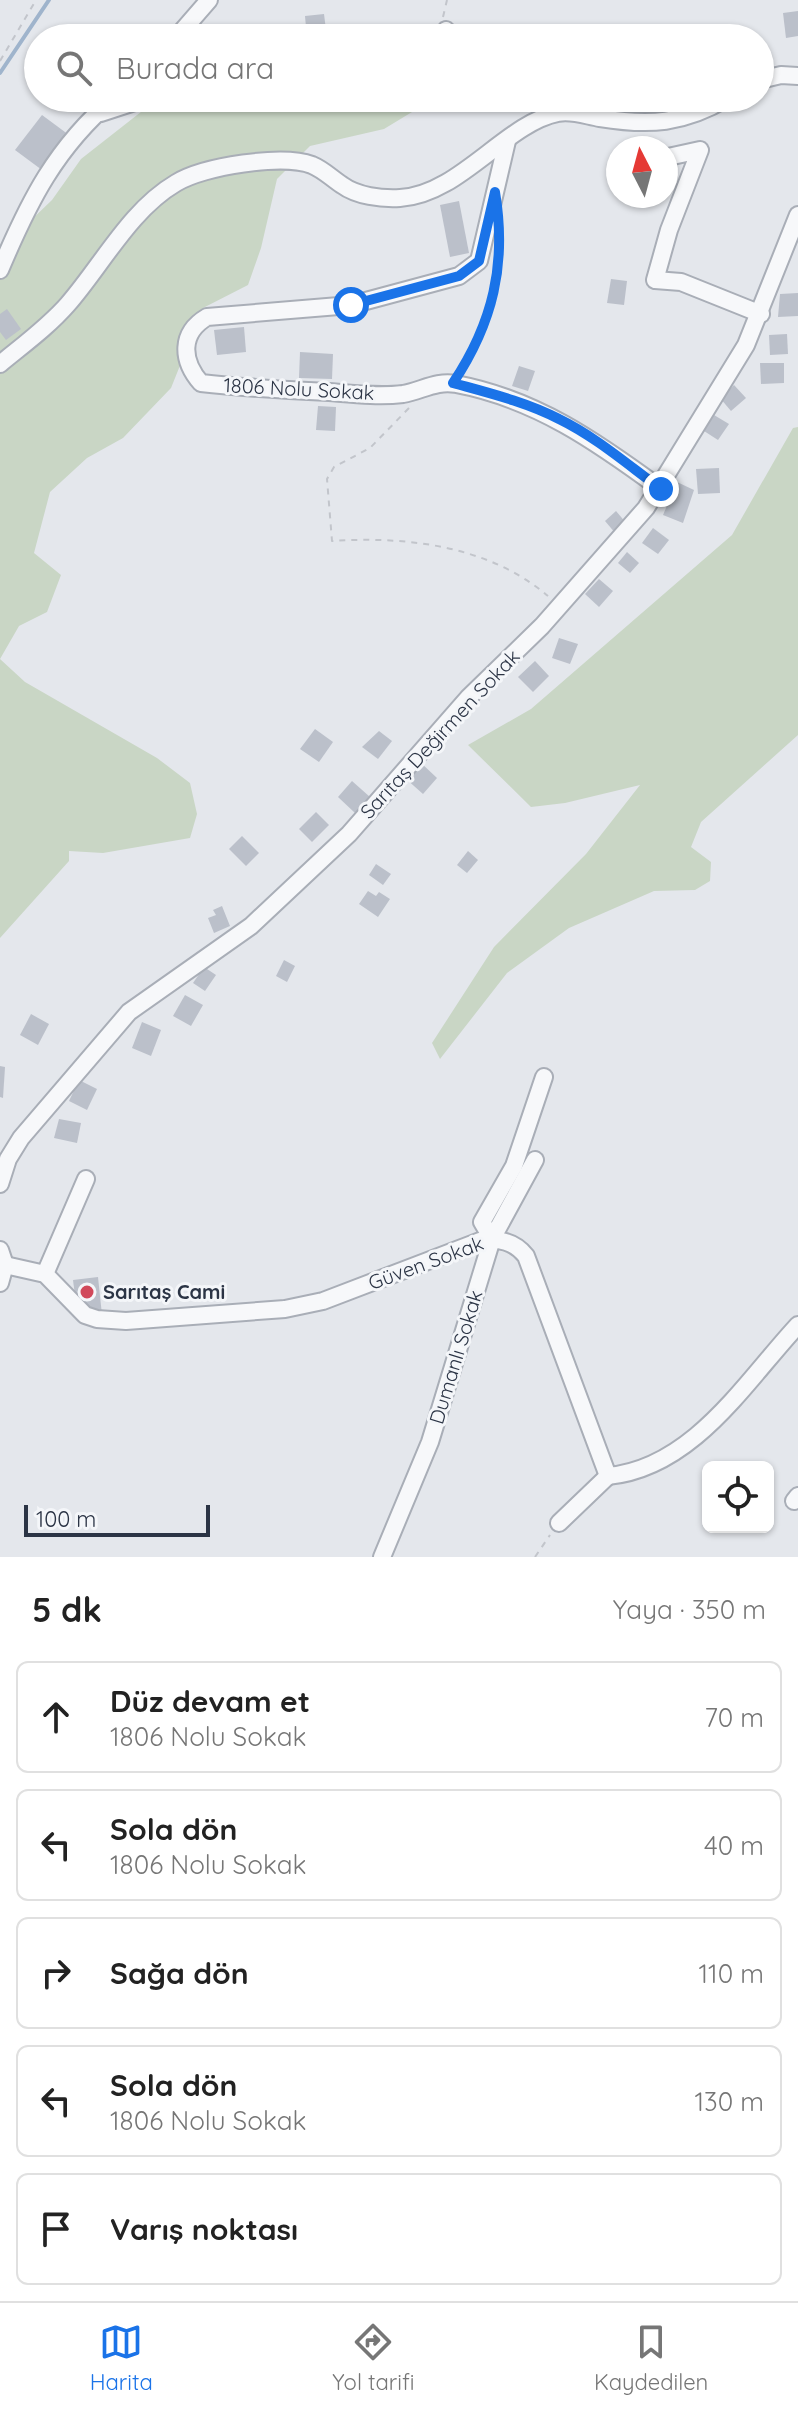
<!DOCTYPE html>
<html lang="tr">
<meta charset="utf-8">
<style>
body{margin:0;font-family:Quicksand,sans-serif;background:#f2f2f2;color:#222}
.controls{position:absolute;right:24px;bottom:24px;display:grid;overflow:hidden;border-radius:12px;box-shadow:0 2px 6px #0004}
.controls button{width:72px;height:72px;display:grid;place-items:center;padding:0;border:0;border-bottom:2px solid #e0e0e0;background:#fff;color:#222;font:40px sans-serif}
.compass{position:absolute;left:606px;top:136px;width:72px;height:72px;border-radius:50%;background:#fff;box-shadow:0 2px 6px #0004;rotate:354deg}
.scale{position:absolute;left:24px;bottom:20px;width:186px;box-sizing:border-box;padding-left:8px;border:4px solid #2b3445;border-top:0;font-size:22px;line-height:28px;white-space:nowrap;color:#2b3445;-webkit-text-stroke:6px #f4f6f9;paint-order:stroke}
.stop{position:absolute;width:24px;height:24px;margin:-18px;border:6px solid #1a73e8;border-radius:50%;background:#fff}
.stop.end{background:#1a73e8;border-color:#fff;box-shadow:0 2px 8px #0008}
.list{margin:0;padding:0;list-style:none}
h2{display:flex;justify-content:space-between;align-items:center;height:104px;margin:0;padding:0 32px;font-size:34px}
h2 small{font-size:26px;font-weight:400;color:#767676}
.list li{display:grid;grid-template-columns:52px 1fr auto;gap:24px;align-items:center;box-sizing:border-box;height:112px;margin:0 16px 16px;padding:0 16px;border:2px solid #e0e0e0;border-radius:12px}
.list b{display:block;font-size:30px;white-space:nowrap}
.list p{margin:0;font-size:26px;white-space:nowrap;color:#767676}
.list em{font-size:26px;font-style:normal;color:#767676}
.icon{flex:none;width:44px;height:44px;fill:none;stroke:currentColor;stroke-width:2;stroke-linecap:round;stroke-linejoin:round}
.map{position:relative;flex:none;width:798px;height:1557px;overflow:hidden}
.search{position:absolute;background:#fff;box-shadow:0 2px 6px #0004;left:24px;right:24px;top:24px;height:88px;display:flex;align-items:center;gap:20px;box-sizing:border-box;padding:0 28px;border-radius:44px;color:#767676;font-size:30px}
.sheet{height:744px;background:#fff}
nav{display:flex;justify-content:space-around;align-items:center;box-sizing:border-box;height:112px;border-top:2px solid #e0e0e0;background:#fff;font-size:22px;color:#767676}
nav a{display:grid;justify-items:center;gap:4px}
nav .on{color:#1a73e8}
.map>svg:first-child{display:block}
.green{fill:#c9d6c5}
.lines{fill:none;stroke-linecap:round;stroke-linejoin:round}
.stream{stroke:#9fb4cc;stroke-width:4}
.building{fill:#bbc0ca}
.minor-casing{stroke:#a9aeb7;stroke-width:20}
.path{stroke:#c2c5cb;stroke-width:2;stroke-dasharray:6 6;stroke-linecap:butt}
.minor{stroke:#f7f8fa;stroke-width:16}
.route{stroke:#1a73e8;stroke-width:10}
.poi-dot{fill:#d1495b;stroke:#f4f6f9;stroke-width:3}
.labels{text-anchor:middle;stroke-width:6;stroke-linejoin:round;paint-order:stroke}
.street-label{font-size:20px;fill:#2b3445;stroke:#f4f6f9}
.poi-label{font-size:20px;font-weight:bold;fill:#2b3445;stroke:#f4f6f9;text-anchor:start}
</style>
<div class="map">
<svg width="798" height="1557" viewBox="0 0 798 1557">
<rect width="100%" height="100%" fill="#e4e7ec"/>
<!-- green -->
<g class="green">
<path d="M173,98H399L417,109L384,129L310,146L277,179L261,248L248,285L203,308L171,388L123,438L87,458L50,492L34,553L61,575L47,612L19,626L0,659L25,682L157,758L190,783L197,814L190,838L103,853L69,851V861L0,938V250L52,200L81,159L146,108Z"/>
<path d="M798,427V735L701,822L691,847L711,862L710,881L695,890L654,891L569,928L507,973L440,1059L432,1043L494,947L586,854L640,785L565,803L531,807L468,745L531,709L732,535L793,428Z"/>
</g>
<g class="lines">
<!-- stream -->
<path class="stream" d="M0,73L49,0"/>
</g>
<!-- building -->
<g class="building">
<path d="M798,11V36L786,38L783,13Z"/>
<path d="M324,14L327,38H307L305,16Z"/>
<path d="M268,28V38H248V30Z"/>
<path d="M506,98H526L528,109L508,112Z"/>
<path d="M42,115L69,135L42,170L15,150Z"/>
<path d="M459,201L469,253L450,257L440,205Z"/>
<path d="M611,279L627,281L624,305L607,303Z"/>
<path d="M798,293V316L778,317L780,294Z"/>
<path d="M7,309L21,329L6,340L0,332V314Z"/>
<path d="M244,327L246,352L217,355L214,330Z"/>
<path d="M787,334L788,354L770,355L769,335Z"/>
<path d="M300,352L333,354L332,379L299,378Z"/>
<path d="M760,363H784V383L761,384Z"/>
<path d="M519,366L535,371L528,391L512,386Z"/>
<path d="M734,385L746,398L731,411L720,398Z"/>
<path d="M318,406L336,407L335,431L316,430Z"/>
<path d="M714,415L729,424L718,440L704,431Z"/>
<path d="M719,468L720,493L698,494L696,469Z"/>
<path d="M677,482L694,490L683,523L663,515Z"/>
<path d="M616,511L627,524L616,534L605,521Z"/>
<path d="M653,528L669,540L658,554L642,543Z"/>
<path d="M627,552L639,563L630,573L618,563Z"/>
<path d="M599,579L613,591L599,607L585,594Z"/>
<path d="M559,638L578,644L570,664L552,658Z"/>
<path d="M535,661L549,676L533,692L518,677Z"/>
<path d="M315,729L333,742L319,762L300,749Z"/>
<path d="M379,731L392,741L378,759L362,747Z"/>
<path d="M420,762L437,778L423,794L405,778Z"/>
<path d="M352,781L370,797L355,813L338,797Z"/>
<path d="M316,812L329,825L312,842L299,829Z"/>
<path d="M242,836L259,853L246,866L229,849Z"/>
<path d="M468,851L478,860L467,873L457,865Z"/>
<path d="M376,864L391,874L383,885L369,875Z"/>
<path d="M368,891L376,896L379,892L390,899L378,917L359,904Z"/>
<path d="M222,906L230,926L214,933L208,918L216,915L213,910Z"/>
<path d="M284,960L295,966L287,982L276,976Z"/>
<path d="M204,967L216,975L205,991L193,983Z"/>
<path d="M185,995L203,1005L191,1026L173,1016Z"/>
<path d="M31,1014L49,1024L38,1045L20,1035Z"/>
<path d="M142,1022L161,1030L151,1056L132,1048Z"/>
<path d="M0,1066L5,1067L3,1098L0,1097Z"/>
<path d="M79,1080L97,1089L87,1110L69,1101Z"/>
<path d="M59,1119L81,1123L77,1143L54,1138Z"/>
<path d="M98,1277L102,1315L76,1303L73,1280Z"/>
</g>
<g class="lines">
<defs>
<g id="minor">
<path d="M176,38L209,0"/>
<path d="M441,38L446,30"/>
<path d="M760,80L781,75L798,76"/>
<path d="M101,113L147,98"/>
<path d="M507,141L479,261L459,276L351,305L207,317C180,333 181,360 201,383C244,388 286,390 329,392C353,394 379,397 403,394C421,391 437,380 456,384C536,399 597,442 661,489"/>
<path d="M668,157L700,150L669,230L655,280L681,282L761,314"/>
<path d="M0,270C29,201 56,147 114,98"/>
<path d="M0,364C23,345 48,327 68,304C102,265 130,210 176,183C204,166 282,154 312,165C324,170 331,178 342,185C357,196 381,199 400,198C459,195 506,123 558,113C572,110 587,116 600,118C649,126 684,124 727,98"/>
<path d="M0,1184L8,1159L21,1138L129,1012L251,926L349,834L468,698L542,626L646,508L746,345L798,215"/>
<path d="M492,1239L482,1222L514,1166L544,1077"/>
<path d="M0,1250L5,1265L0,1283"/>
<path d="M5,1265L45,1274L85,1315L97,1319L126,1321L285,1309L323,1301L480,1241C499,1238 514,1241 526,1256L608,1476C693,1468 745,1382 798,1325"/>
<path d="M45,1274L86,1179"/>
<path d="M794,1501L798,1496"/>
<path d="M559,1523L608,1476"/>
<path d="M382,1557L430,1442L492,1239L535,1160"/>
</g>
</defs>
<!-- minor casing -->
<use href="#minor" class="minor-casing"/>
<!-- path -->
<g class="path">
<path d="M443,17L447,0"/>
<path d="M0,61L36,0"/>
<path d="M461,371C488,331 494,292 498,245"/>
<path d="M409,408L370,448L334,467L327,479L332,541C408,536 489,546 548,596"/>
<path d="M535,1557L550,1535"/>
</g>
<!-- minor -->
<use href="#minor" class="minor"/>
</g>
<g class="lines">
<!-- route -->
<path class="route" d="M351,305L459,276L479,261L495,192C507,264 493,323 453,383C489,393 526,402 559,419C596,437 628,465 661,489"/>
</g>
<!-- markers -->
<circle class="poi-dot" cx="87" cy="1292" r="8"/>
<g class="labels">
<!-- street labels -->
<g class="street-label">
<text transform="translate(299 389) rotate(3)" y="7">1806 Nolu Sokak</text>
<text transform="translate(440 734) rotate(-47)" y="7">Sarıtaş Değirmen Sokak</text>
<text transform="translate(426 1263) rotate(-20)" y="7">Güven Sokak</text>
<text transform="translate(456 1357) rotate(-73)" y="7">Dumanlı Sokak</text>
</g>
<!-- poi labels -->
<g class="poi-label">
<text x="103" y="1299">Sarıtaş Cami</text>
</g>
</g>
</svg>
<div class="controls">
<button><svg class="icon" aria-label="locate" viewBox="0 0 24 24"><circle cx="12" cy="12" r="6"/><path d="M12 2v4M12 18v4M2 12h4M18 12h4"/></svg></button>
</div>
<svg class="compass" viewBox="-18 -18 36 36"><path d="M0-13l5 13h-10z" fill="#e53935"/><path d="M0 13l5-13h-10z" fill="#767676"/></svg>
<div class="scale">100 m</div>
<div class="stop" style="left:351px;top:305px"></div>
<div class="stop end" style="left:661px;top:489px"></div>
<div class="search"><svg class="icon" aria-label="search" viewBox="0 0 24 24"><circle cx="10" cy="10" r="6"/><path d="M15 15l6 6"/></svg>Burada ara</div>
</div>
<section class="sheet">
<h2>5 dk<small>Yaya · 350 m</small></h2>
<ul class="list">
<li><svg class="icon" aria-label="ahead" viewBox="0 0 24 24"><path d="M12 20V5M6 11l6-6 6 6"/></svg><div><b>Düz devam et</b><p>1806 Nolu Sokak</p></div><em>70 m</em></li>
<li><svg class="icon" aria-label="left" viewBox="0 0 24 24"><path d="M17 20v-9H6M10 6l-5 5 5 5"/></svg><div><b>Sola dön</b><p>1806 Nolu Sokak</p></div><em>40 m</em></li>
<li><svg class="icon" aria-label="right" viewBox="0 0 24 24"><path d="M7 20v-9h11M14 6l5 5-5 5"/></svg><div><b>Sağa dön</b></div><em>110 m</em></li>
<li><svg class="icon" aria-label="left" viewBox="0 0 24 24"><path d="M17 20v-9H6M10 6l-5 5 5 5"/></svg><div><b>Sola dön</b><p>1806 Nolu Sokak</p></div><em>130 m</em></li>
<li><svg class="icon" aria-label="arrive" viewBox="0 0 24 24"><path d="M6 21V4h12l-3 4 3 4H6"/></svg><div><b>Varış noktası</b></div></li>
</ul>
</section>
<nav>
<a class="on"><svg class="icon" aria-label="map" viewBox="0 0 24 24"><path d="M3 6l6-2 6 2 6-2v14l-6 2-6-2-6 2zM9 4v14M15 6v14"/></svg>Harita</a>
<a><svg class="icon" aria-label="directions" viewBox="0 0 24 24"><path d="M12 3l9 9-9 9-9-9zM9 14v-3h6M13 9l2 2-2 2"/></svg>Yol tarifi</a>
<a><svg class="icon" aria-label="saved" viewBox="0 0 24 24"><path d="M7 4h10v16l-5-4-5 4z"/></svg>Kaydedilen</a>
</nav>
